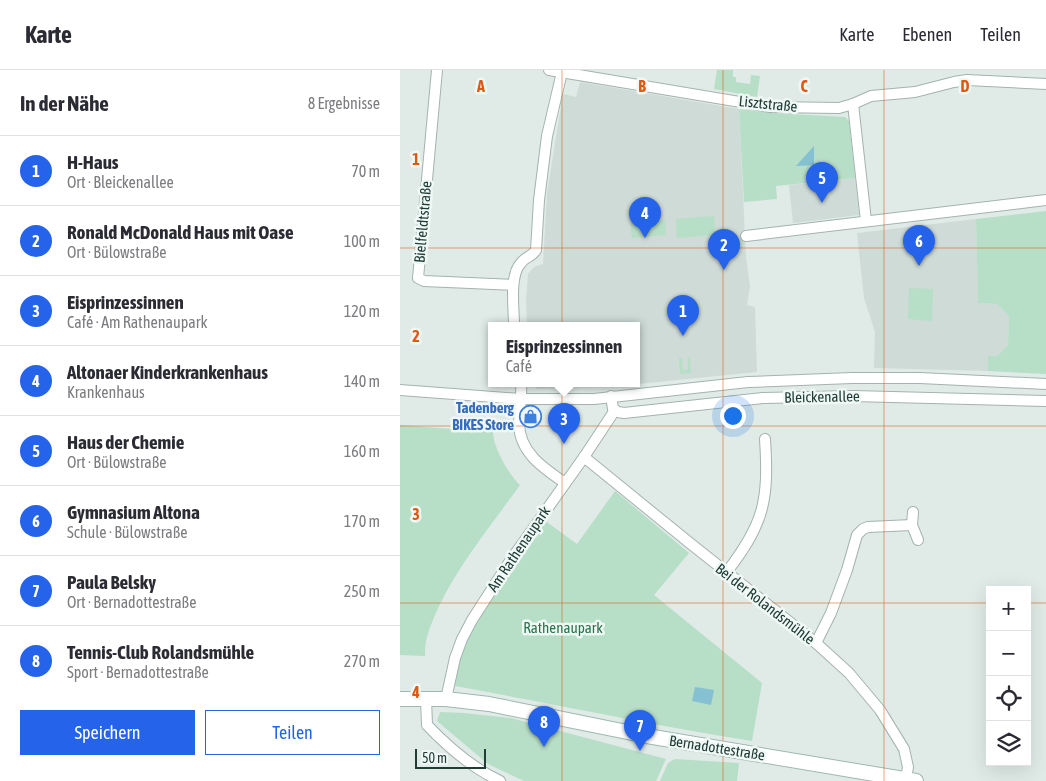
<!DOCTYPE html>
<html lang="de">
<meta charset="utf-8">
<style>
body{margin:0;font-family:"Asap Condensed",sans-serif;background:#f2f2f3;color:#2b2b33}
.controls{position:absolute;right:15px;bottom:15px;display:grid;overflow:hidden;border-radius:0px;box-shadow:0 5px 20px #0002}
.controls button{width:45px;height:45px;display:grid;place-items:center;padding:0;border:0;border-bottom:1px solid #e1e1e2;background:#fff;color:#2b2b33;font:25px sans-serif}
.scale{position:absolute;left:15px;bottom:12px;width:71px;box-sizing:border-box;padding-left:5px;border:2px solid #203c37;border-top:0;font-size:14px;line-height:18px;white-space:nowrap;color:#203c37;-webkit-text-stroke:4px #f0f8f5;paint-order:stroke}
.you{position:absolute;left:332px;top:345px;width:18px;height:18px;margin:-12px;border:4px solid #fff;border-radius:50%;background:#1a73e8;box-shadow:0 0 0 8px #1a73e833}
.badge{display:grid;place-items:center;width:32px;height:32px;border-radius:50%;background:#2563eb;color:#fff;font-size:16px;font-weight:700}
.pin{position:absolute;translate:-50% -41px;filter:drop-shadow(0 1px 2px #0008)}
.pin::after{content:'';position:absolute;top:26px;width:18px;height:15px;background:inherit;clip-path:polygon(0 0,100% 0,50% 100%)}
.popup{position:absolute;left:88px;top:252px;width:152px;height:65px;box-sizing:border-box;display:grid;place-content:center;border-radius:0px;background:#fff;filter:drop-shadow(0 1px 4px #0005);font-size:16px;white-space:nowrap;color:#7c7c81}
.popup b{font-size:19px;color:#2b2b33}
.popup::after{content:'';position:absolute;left:50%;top:100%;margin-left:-10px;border:10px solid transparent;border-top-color:#fff}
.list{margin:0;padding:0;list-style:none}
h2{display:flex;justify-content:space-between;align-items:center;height:65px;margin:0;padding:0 20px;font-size:21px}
h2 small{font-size:16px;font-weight:400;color:#7c7c81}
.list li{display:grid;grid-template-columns:32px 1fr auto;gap:15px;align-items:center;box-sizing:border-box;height:70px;padding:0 20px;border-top:1px solid #e1e1e2}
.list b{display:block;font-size:19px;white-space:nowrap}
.list p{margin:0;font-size:16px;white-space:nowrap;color:#7c7c81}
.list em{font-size:16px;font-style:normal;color:#7c7c81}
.actions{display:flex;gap:10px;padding:15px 20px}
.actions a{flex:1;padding:11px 0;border:1px solid #2563eb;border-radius:0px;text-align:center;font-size:18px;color:#2563eb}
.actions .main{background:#2563eb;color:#fff}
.icon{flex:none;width:28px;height:28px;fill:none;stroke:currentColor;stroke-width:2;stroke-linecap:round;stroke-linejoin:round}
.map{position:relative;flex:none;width:646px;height:711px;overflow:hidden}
header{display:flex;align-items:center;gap:30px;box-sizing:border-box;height:70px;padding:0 25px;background:#fff;border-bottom:1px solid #e1e1e2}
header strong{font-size:24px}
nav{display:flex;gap:28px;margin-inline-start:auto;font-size:18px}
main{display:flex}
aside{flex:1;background:#fff}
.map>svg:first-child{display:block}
.built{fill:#cedbd6}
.green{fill:#b7dec6}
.water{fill:#85c0d3}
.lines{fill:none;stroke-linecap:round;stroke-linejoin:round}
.street-casing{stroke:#a3b3af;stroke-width:12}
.secondary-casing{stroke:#9eb8b1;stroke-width:16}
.street{stroke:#fff;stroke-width:10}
.secondary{stroke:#fff;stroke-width:14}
.grid{fill:none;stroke:#de580e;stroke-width:1;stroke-opacity:0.55}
.labels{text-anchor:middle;stroke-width:5;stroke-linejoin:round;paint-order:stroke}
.street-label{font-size:15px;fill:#203c37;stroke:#f0f8f5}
.shop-label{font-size:15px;font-weight:bold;fill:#366cbe;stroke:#f0f8f5;text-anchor:end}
.park-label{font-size:15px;fill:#28754d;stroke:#f0f8f5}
.grid-label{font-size:16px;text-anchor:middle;font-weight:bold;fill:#de580e;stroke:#f0f8f5;stroke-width:5;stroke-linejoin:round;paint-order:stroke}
</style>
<header>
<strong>Karte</strong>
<nav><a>Karte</a><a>Ebenen</a><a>Teilen</a></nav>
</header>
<main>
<aside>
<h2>In der Nähe<small>8 Ergebnisse</small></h2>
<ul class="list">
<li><span class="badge">1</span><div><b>H-Haus</b><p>Ort · Bleickenallee</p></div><em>70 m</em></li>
<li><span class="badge">2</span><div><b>Ronald McDonald Haus mit Oase</b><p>Ort · Bülowstraße</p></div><em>100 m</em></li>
<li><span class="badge">3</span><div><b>Eisprinzessinnen</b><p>Café · Am Rathenaupark</p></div><em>120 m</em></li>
<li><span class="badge">4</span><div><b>Altonaer Kinderkrankenhaus</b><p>Krankenhaus</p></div><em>140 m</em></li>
<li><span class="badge">5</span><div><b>Haus der Chemie</b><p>Ort · Bülowstraße</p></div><em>160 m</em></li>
<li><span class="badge">6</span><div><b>Gymnasium Altona</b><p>Schule · Bülowstraße</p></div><em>170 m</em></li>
<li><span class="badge">7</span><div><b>Paula Belsky</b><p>Ort · Bernadottestraße</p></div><em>250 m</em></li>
<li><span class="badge">8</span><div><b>Tennis-Club Rolandsmühle</b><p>Sport · Bernadottestraße</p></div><em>270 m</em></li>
</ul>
<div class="actions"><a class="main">Speichern</a><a>Teilen</a></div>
</aside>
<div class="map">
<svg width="646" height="711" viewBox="0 0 646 711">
<rect width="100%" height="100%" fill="#e0ebe7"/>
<!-- built -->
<g class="built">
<path d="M180,12L339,39L346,187L350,216L347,235L355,237L357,302L218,316L136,319L134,313H236V255H127L126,230L128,204L134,197L143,194L147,123L163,24L176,27Z"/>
<path d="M455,108L459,145L393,153L389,115Z"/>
<path d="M576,149L578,233L597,234L609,246L608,275L597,286H588V301L474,298L475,262L464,228L457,163Z"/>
</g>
<!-- green -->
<g class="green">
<path d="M317,0H333V7H336V12L350,14L351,5L360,6L357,27L314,19Z"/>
<path d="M339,39L372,43L445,47L449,51L455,108L376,116L377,129L344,132Z"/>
<path d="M646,141V304L588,301V286H597L608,275L609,246L597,234L578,233L576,149Z"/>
<path d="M314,146L315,165L277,168L276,149Z"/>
<path d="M265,150L266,165L232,168L230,153Z"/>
<path d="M509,218L533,219L532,251L508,249Z"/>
<path d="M288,287H290L291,303L280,304L279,288H282L283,300H288Z"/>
<path d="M0,355L93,362C93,377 109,405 120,415C88,460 43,513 27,567C25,573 25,580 25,586L0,585Z"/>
<path d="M215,421L289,483L254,525L362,613L352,671C253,655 154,634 55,616C56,608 56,598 59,590C71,544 116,489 144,450L177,474Z"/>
<path d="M40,642L64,643L111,648L266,689L256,711H124L88,694L37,651Z"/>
<path d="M275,689L339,693L337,711H260L268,693Z"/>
</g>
<!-- water -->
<g class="water">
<path d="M414,76V95L396,96Z"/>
<path d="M295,617L314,620L311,635L292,631Z"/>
</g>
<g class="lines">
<defs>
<g id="street">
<path d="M37,0L18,208L24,211L113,215"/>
<path d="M149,0L370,37L439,38L453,34L471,26L515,22L554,12L567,10L646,14"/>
<path d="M453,34L466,151"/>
<path d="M346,166L646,130"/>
<path d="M114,255C114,239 109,205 121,193C125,187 133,186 136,180L139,130L147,66L162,2"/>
<path d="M121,313C122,326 120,339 119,353C119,382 143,398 165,413"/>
<path d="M0,320L121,329H194L348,312L452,308H520L646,314"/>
<path d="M211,326L213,339L218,342L224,343L363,328L453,326L646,331"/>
<path d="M184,387L291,474L416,573L449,603L480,640L504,679L508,697L506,709"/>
<path d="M513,442L512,455L518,470"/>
<path d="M326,503C364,454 369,431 365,369"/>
<path d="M416,573L431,543L447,500L457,465L463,459L468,457L512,455"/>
<path d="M26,629L27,655C48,677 72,698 100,711"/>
<path d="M46,629L55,588L62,569L72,550L110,491L184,387L215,340"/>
</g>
<path id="secondary" d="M0,629H46L89,634L247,666L516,711"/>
</defs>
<!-- street casing -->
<use href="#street" class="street-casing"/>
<!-- secondary casing -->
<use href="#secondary" class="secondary-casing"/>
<!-- street -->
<use href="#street" class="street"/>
<!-- secondary -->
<use href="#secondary" class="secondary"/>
</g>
<!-- grid -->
<path class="grid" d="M162,0V711M323,0V711M484,0V711M0,178H646M0,356H646M0,533H590M627,533H646"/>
<!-- icons -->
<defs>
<symbol id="shop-ring" viewBox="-11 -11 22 22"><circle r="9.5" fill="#f0f8f5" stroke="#3f7fe0" stroke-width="1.5"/><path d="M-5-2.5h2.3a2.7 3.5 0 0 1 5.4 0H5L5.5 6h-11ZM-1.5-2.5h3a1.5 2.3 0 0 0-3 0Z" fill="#3f7fe0"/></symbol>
</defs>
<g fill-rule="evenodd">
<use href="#shop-ring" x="118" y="334" width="25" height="25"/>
</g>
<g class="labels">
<!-- street labels -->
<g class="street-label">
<text transform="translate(368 34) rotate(6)" y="5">Lisztstraße</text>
<text transform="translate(23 152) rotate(-85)" y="5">Bielfeldtstraße</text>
<text transform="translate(422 327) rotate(-1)" y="5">Bleickenallee</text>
<text transform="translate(119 479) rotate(-56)" y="5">Am Rathenaupark</text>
<text transform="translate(365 534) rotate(38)" y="5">Bei der Rolandsmühle</text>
<text transform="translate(317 678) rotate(9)" y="5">Bernadottestraße</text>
</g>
<!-- shop labels -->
<g class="shop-label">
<text x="114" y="343">Tadenberg<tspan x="114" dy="17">BIKES Store</tspan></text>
</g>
<!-- park labels -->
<g class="park-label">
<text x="163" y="563">Rathenaupark</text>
</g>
</g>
<g class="grid-label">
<text x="81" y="22">A</text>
<text x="242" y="22">B</text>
<text x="404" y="22">C</text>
<text x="565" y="22">D</text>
<text x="16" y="95">1</text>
<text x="16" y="272">2</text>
<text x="16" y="450">3</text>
<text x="16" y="628">4</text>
</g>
</svg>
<div class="controls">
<button>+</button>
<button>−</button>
<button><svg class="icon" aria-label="locate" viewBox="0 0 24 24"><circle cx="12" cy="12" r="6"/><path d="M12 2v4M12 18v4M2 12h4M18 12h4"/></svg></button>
<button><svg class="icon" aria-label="layers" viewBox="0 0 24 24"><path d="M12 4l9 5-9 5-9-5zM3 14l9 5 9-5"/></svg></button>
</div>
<div class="scale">50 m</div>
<div class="you"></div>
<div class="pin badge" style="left:283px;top:266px">1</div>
<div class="pin badge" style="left:324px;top:200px">2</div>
<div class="pin badge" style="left:164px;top:374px">3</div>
<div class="popup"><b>Eisprinzessinnen</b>Café</div>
<div class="pin badge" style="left:245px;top:168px">4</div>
<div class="pin badge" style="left:422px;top:133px">5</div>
<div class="pin badge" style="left:519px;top:196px">6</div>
<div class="pin badge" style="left:240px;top:681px">7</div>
<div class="pin badge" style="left:144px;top:677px">8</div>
</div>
</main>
